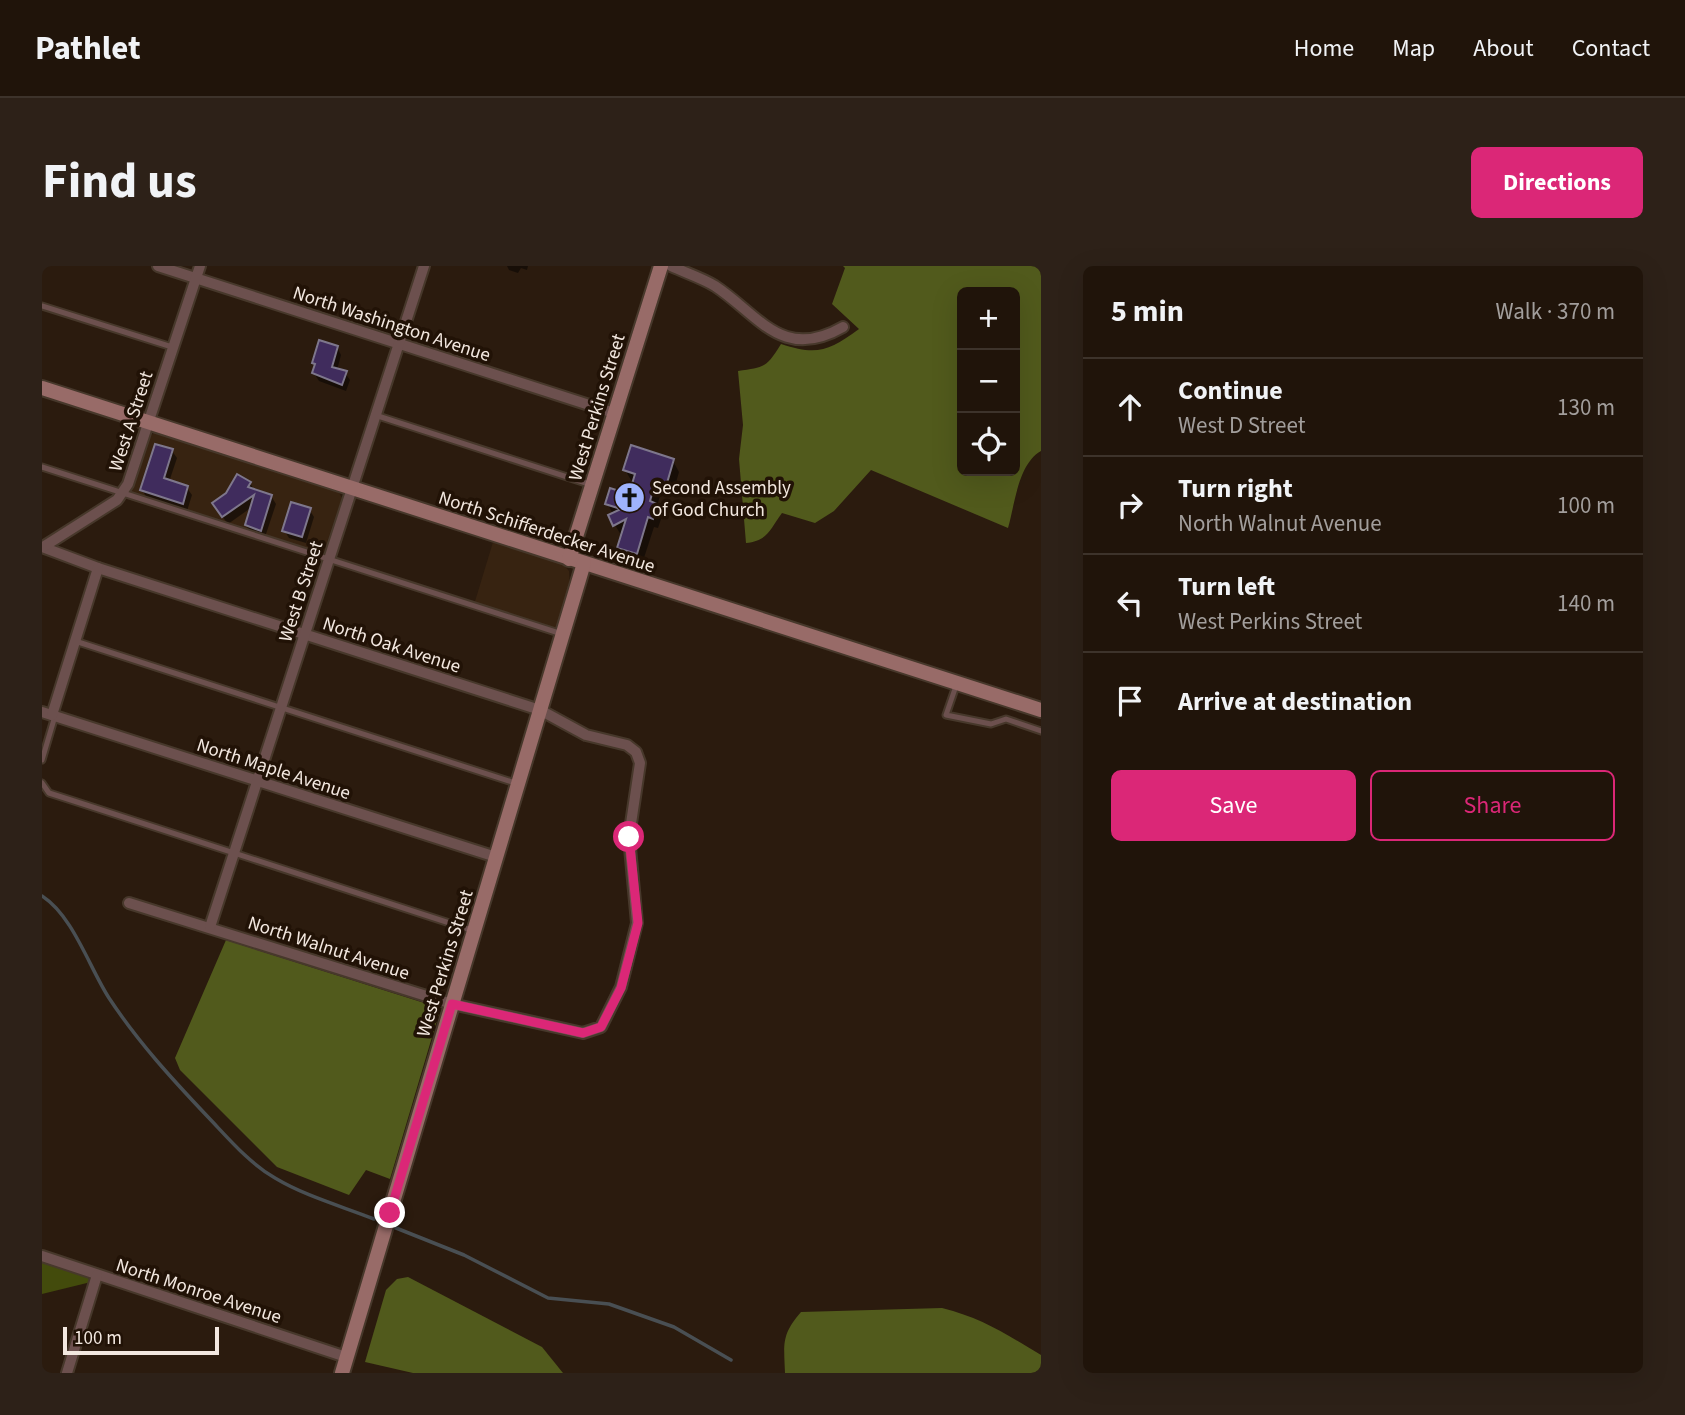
<!DOCTYPE html>
<meta charset="utf-8">
<style>
body{margin:0;font-family:"Source Sans 3",sans-serif;background:#2d2118;color:#f1f3f6}
.controls{position:absolute;right:21px;top:21px;display:grid;overflow:hidden;border-radius:10px;box-shadow:0 7px 28px #0002}
.controls button{width:63px;height:63px;display:grid;place-items:center;padding:0;border:0;border-bottom:2px solid #3d332b;background:#20140a;color:#f1f3f6;font:35px sans-serif}
.scale{position:absolute;left:21px;bottom:18px;width:156px;box-sizing:border-box;padding-left:7px;border:4px solid #f3e8e0;border-top:0;font-size:19px;line-height:24px;white-space:nowrap;color:#f3e8e0;-webkit-text-stroke:5px #211206;paint-order:stroke}
.stop{position:absolute;width:21px;height:21px;margin:-16px;border:5px solid #db2777;border-radius:50%;background:#fff}
.stop.end{background:#db2777;border-color:#fff;box-shadow:0 2px 7px #0008}
.list{margin:0;padding:0;list-style:none}
h2{display:flex;justify-content:space-between;align-items:center;height:91px;margin:0;padding:0 28px;font-size:30px}
h2 small{font-size:23px;font-weight:400;color:#a29e9c}
.list li{display:grid;grid-template-columns:46px 1fr auto;gap:21px;align-items:center;box-sizing:border-box;height:98px;padding:0 28px;border-top:2px solid #3d332b}
.list b{display:block;font-size:26px;white-space:nowrap}
.list p{margin:0;font-size:23px;white-space:nowrap;color:#a29e9c}
.list em{font-size:23px;font-style:normal;color:#a29e9c}
.actions{display:flex;gap:14px;padding:21px 28px}
.actions a{flex:1;padding:16px 0;border:2px solid #db2777;border-radius:10px;text-align:center;font-size:24px;color:#db2777}
.actions .main{background:#db2777;color:#fff}
.icon{flex:none;width:38px;height:38px;fill:none;stroke:currentColor;stroke-width:2;stroke-linecap:round;stroke-linejoin:round}
.map{position:relative;flex:none;width:999px;height:1107px;overflow:hidden;border-radius:10px}
header{display:flex;align-items:center;gap:42px;box-sizing:border-box;height:98px;padding:0 35px;background:#20140a;border-bottom:2px solid #3d332b}
header strong{font-size:33px}
nav{display:flex;gap:38px;margin-inline-start:auto;font-size:24px}
.intro{display:flex;align-items:center;justify-content:space-between;box-sizing:border-box;height:168px;padding:0 42px}
h1{margin:0;font-size:49px}
.button{padding:18px 32px;border-radius:10px;background:#db2777;color:#fff;font-size:24px;font-weight:700}
main{display:flex;gap:42px;padding:0 42px}
aside{flex:1;background:#20140a;border-radius:10px;box-shadow:0 7px 28px #0002}
.map>svg:first-child{display:block}
.built{fill:#372311}
.green{fill:#434b0c}
.forest{fill:#515a1c;fill-rule:evenodd}
.shadow{fill:#0007}
.lines{fill:none;stroke-linecap:round;stroke-linejoin:round}
.stream{stroke:#494f53;stroke-width:3.5}
.building{fill:#402c5d;stroke:#7e778c;stroke-width:2}
.lane-casing{stroke:#47382b;stroke-width:9}
.street-casing{stroke:#47382b;stroke-width:14}
.secondary-casing{stroke:#47382b;stroke-width:18}
.lane{stroke:#6c504e;stroke-width:5}
.street{stroke:#6c504e;stroke-width:10}
.secondary{stroke:#986b68;stroke-width:14}
.route{stroke:#db2777;stroke-width:9}
.labels{text-anchor:middle;stroke-width:7;stroke-linejoin:round;paint-order:stroke}
.street-label{font-size:19px;fill:#f3e8e0;stroke:#211206}
.poi-label{font-size:19px;fill:#f3e8e0;stroke:#211206;text-anchor:start}
</style>
<header>
<strong>Pathlet</strong>
<nav><a>Home</a><a>Map</a><a>About</a><a>Contact</a></nav>
</header>
<div class="intro"><h1>Find us</h1><a class="button">Directions</a></div>
<main>
<div class="map">
<svg width="999" height="1107" viewBox="0 0 999 1107">
<rect width="100%" height="100%" fill="#2b1b0e"/>
<!-- built -->
<g class="built">
<path d="M112,167L296,225L300,232L279,294L85,233L92,220L107,171Z"/>
<path d="M451,276L521,298L527,305L528,324L514,369L431,342Z"/>
</g>
<!-- green -->
<path class="green" d="M0,995L45,1010L49,1016L0,1028Z"/>
<!-- forest -->
<g class="forest">
<path d="M801,0H999V185C976,198 973,238 966,262L829,204L792,245L773,257L740,247C728,263 726,275 704,277L697,193L701,159L696,105C723,101 724,102 739,78C775,90 787,85 817,63L790,38L803,2ZM920,26H973V205H920Z"/>
<path d="M184,674L395,741L398,744L348,913L324,904L307,929L235,901L138,804L133,792Z"/>
<path d="M366,1011L500,1081L521,1107H371L323,1096L344,1024L355,1013Z"/>
<path d="M900,1042C940,1052 964,1068 999,1089V1107H743C742,1078 739,1069 759,1046Z"/>
</g>
<!-- shadow -->
<g class="shadow">
<path d="M465,0H486L485,4L479,2L476,7L467,4Z"/>
<path d="M295,81L299,89L295,104L303,107L308,114L304,125L277,115L272,107L274,101L272,97Z"/>
<path d="M130,185L135,192L127,216L145,222L150,229L145,245L105,232L100,224Z"/>
<path d="M631,195L637,206L631,227L620,223L615,240L620,250L616,262L612,261L600,298L583,292L577,282L581,268L579,269L573,259L571,248L565,237L588,230L593,215L589,214L583,204Z"/>
<path d="M208,217L213,225L229,230L234,238L223,271L209,267L204,259L210,241L186,258L176,245Z"/>
<path d="M267,243L272,251L264,277L247,272L242,264Z"/>
</g>
<g class="lines">
<!-- stream -->
<g class="stream">
<path d="M0,630C31,650 47,701 67,732C96,776 130,813 166,851C187,873 207,897 233,912C263,930 299,940 332,953"/>
<path d="M349,960L422,989L506,1032L567,1038L632,1061L689,1094"/>
</g>
</g>
<!-- building -->
<g class="building">
<path d="M277,74L296,80L290,101L305,105L300,119L270,107L273,98L270,97Z"/>
<path d="M113,178L131,183L122,212L146,220L141,238L98,224Z"/>
<path d="M589,179L632,193L625,217L614,214L608,235L615,238L611,253L606,251L595,288L575,282L584,253L571,260L566,249L579,243L563,238L568,222L587,228L593,208L581,204Z"/>
<path d="M195,208L209,216L206,221L230,229L219,265L203,259L212,229L180,251L170,237L184,227Z"/>
<path d="M249,236L269,242L260,271L240,265Z"/>
</g>
<g class="lines">
<defs>
<g id="lane">
<path d="M0,40L130,81"/>
<path d="M333,149L550,219"/>
<path d="M0,201L520,368"/>
<path d="M33,375L473,517"/>
<path d="M915,417L904,449L949,458L964,453L999,465"/>
<path d="M0,494L13,450"/>
<path d="M0,517L7,527L32,535L429,664"/>
</g>
<g id="street">
<path d="M116,0L572,147"/>
<path d="M629,0C644,7 660,12 673,20C717,49 740,96 801,61"/>
<path d="M0,281L56,302L498,444L544,469L585,479L594,486L598,497L587,571L595,657L579,721L559,761L541,767L410,738L87,637"/>
<path d="M1,281L75,234L86,218L158,0"/>
<path d="M0,446L454,591"/>
<path d="M10,449L56,302"/>
<path d="M168,661L382,0"/>
<path d="M0,990L304,1091"/>
<path d="M25,1107L55,1009"/>
</g>
<g id="secondary">
<path d="M0,122L999,444"/>
<path d="M527,293L619,0"/>
<path d="M300,1107L542,297"/>
</g>
</defs>
<!-- lane casing -->
<use href="#lane" class="lane-casing"/>
<!-- street casing -->
<use href="#street" class="street-casing"/>
<!-- secondary casing -->
<use href="#secondary" class="secondary-casing"/>
<!-- lane -->
<use href="#lane" class="lane"/>
<!-- street -->
<use href="#street" class="street"/>
<!-- secondary -->
<use href="#secondary" class="secondary"/>
</g>
<g class="lines">
<!-- route -->
<path class="route" d="M348,947L410,738L541,767L559,761L579,722L596,657L587,571"/>
</g>
<!-- icons -->
<defs>
<symbol id="church-disc" viewBox="-11 -11 22 22"><circle r="9.5" fill="#9fb3fd" stroke="#211206"/><path d="M-1.2-6h2.4v3.5h3.3v2.4h-3.3V6h-2.4V-.1h-3.3v-2.4h3.3Z" fill="#111"/></symbol>
</defs>
<g fill-rule="evenodd">
<use href="#church-disc" x="570" y="214" width="35" height="35"/>
</g>
<g class="labels">
<!-- street labels -->
<g class="street-label">
<text transform="translate(350 57) rotate(18)" y="7">North Washington Avenue</text>
<text transform="translate(554 141) rotate(-73)" y="7">West Perkins Street</text>
<text transform="translate(88 155) rotate(-72)" y="7">West A Street</text>
<text transform="translate(505 265) rotate(18)" y="7">North Schifferdecker Avenue</text>
<text transform="translate(258 325) rotate(-72)" y="7">West B Street</text>
<text transform="translate(350 378) rotate(18)" y="7">North Oak Avenue</text>
<text transform="translate(232 502) rotate(18)" y="7">North Maple Avenue</text>
<text transform="translate(287 681) rotate(18)" y="7">North Walnut Avenue</text>
<text transform="translate(402 697) rotate(-73)" y="7">West Perkins Street</text>
<text transform="translate(157 1024) rotate(18)" y="7">North Monroe Avenue</text>
</g>
<!-- poi labels -->
<g class="poi-label">
<text x="610" y="228">Second Assembly<tspan x="610" dy="22">of God Church</tspan></text>
</g>
</g>
</svg>
<div class="controls">
<button>+</button>
<button>−</button>
<button><svg class="icon" aria-label="locate" viewBox="0 0 24 24"><circle cx="12" cy="12" r="6"/><path d="M12 2v4M12 18v4M2 12h4M18 12h4"/></svg></button>
</div>
<div class="scale">100 m</div>
<div class="stop" style="left:587px;top:571px"></div>
<div class="stop end" style="left:348px;top:947px"></div>
</div>
<aside>
<h2>5 min<small>Walk · 370 m</small></h2>
<ul class="list">
<li><svg class="icon" aria-label="ahead" viewBox="0 0 24 24"><path d="M12 20V5M6 11l6-6 6 6"/></svg><div><b>Continue</b><p>West D Street</p></div><em>130 m</em></li>
<li><svg class="icon" aria-label="right" viewBox="0 0 24 24"><path d="M7 20v-9h11M14 6l5 5-5 5"/></svg><div><b>Turn right</b><p>North Walnut Avenue</p></div><em>100 m</em></li>
<li><svg class="icon" aria-label="left" viewBox="0 0 24 24"><path d="M17 20v-9H6M10 6l-5 5 5 5"/></svg><div><b>Turn left</b><p>West Perkins Street</p></div><em>140 m</em></li>
<li><svg class="icon" aria-label="arrive" viewBox="0 0 24 24"><path d="M6 21V4h12l-3 4 3 4H6"/></svg><div><b>Arrive at destination</b></div></li>
</ul>
<div class="actions"><a class="main">Save</a><a>Share</a></div>
</aside>
</main>
